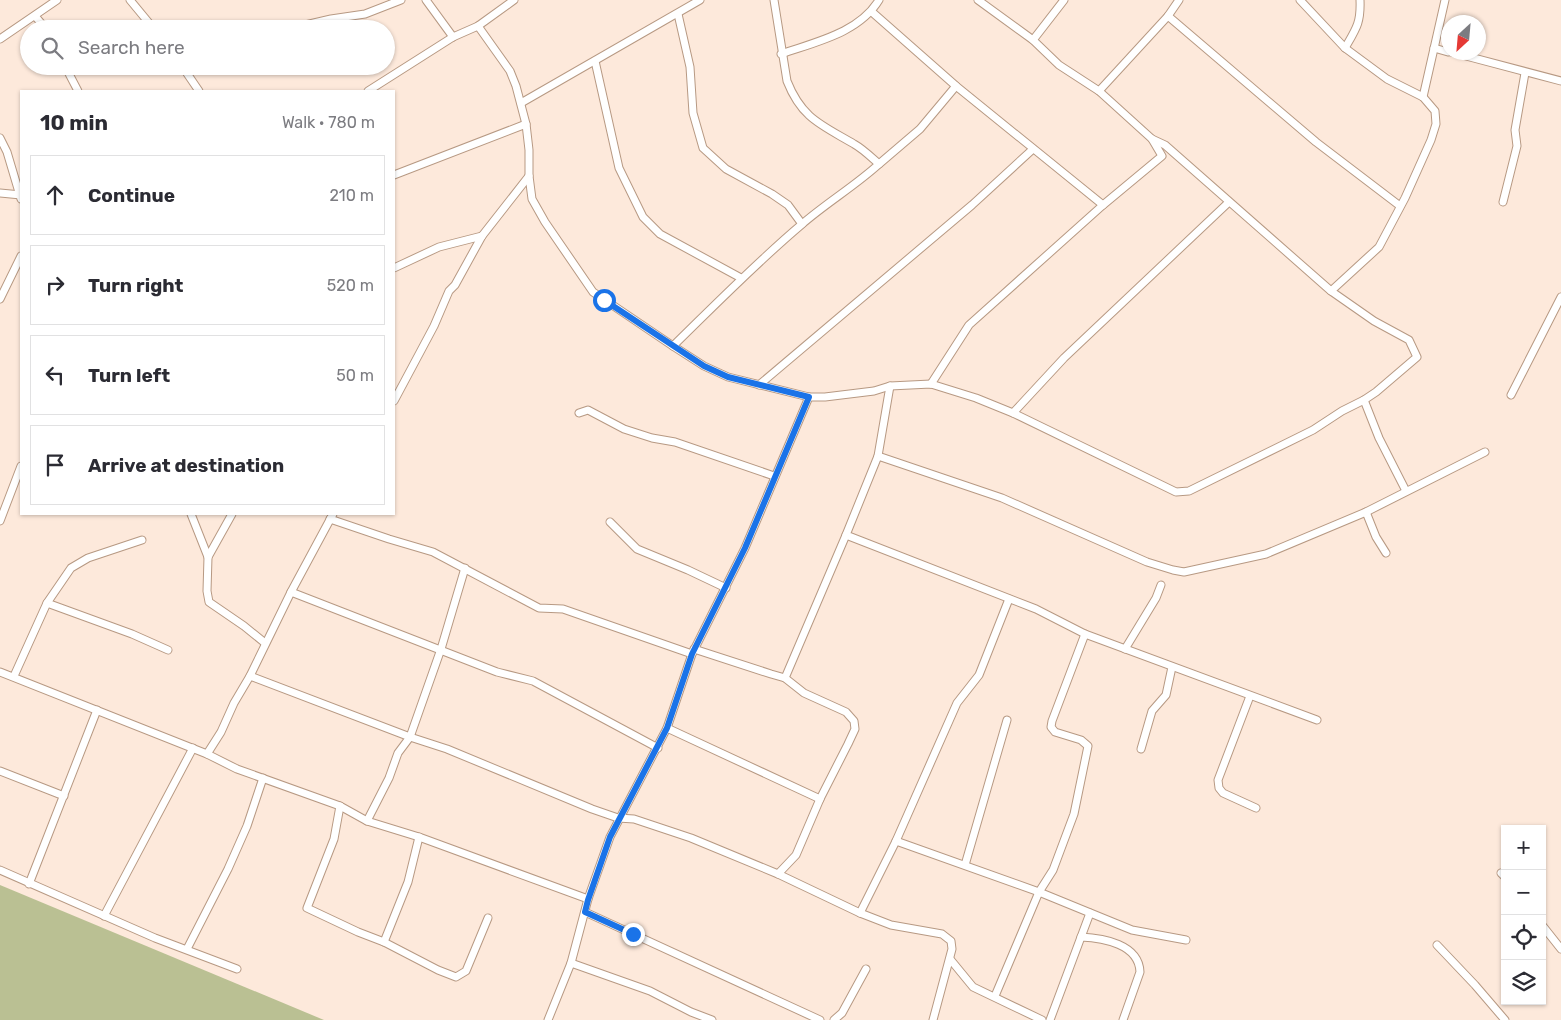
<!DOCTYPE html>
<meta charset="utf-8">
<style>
body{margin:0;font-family:Rubik,sans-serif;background:#f2f2f3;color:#2b2b33}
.controls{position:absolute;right:15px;bottom:15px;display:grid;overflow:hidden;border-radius:0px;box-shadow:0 1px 4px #0004}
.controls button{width:45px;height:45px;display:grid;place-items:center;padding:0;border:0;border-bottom:1px solid #e1e1e2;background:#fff;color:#2b2b33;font:25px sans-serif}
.compass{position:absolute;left:1441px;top:15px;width:45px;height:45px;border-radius:50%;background:#fff;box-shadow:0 1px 4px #0004;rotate:206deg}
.stop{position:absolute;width:15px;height:15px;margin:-11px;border:4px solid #1a73e8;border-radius:50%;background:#fff}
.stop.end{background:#1a73e8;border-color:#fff;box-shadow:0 1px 5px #0008}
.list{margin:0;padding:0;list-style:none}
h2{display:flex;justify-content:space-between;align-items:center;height:65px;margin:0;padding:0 20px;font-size:21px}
h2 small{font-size:16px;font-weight:400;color:#7c7c81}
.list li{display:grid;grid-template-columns:32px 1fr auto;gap:15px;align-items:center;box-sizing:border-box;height:80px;margin:0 10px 10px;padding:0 10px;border:1px solid #e1e1e2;border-radius:0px}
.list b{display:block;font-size:19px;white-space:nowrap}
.list em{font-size:16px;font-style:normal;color:#7c7c81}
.icon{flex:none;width:28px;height:28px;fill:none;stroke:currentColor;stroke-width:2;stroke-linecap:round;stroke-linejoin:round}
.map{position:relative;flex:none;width:1561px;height:1020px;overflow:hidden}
.search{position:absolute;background:#fff;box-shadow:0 1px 4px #0004;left:20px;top:20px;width:375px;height:55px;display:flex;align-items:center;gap:12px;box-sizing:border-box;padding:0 18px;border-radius:28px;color:#7c7c81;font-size:19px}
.panel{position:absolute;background:#fff;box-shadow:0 1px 4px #0004;left:20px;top:90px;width:375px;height:425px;border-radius:0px}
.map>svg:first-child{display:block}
.green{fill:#bac093}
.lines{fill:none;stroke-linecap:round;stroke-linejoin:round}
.minor-casing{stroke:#b79983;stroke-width:9}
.minor{stroke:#fff;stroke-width:7}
.route{stroke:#1a73e8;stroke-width:6}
</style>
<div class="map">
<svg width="1561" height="1020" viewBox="0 0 1561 1020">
<rect width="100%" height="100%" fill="#fde9db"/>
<!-- green -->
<path class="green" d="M0,885L324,1020H0Z"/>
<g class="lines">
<defs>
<g id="minor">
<path d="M130,0L154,29"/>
<path d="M426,0L453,37"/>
<path d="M1300,0L1345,48L1387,79L1423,97L1435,111L1436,124L1431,140L1405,198L1379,247L1331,291"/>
<path d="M872,12L956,86L1103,205"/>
<path d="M678,14L690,67L693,113L703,148L726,169L772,194L788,205L802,224"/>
<path d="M35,16L46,29"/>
<path d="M1168,16L1316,142L1400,206"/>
<path d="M478,26L510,71L516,86L526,124L529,150V176L532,199L545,222L593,292L673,346L704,366L728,377L809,397H825L874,391L890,386L931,384L976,398L1013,413L1176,492L1189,491L1313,430L1342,411L1364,400L1376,392L1417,357L1409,340L1374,321L1331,291L1165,145L1152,139L1099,91L1059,65L1033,40L978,0"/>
<path d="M288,29L331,19L365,14L401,0"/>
<path d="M0,39L57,0"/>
<path d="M1033,40L1064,0"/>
<path d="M1345,48C1356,29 1361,23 1360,0"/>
<path d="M1434,48L1448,52"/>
<path d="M1451,52L1561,81"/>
<path d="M781,54C815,42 859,33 879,0"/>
<path d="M595,61L619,168L643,217L660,234L741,278"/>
<path d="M65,66L78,91"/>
<path d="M182,66L199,91"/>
<path d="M368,91L453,37L478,26L514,0"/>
<path d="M1099,91L1168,16L1179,0"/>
<path d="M1423,97L1445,0"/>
<path d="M521,103L700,0"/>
<path d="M0,138L7,152L21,199"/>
<path d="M879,164L920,129L956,86"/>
<path d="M394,175L526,124"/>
<path d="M0,193L21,195"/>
<path d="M1503,202L1517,146L1515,130L1525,73"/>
<path d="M394,268L439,247L482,236"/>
<path d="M0,299L21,256"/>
<path d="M673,346C715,305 756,263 801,225C826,203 855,186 879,164C871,157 863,149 854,144C822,125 802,119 787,81L774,0"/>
<path d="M931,384L969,325L1103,205L1162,156L1152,139"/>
<path d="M759,385L972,205L1033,149"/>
<path d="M890,386L878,456L846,535L1036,609L1085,634L1317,720"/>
<path d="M1511,395L1561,297"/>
<path d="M1364,400L1379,438L1406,491"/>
<path d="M394,401L434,326L449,291L455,285L482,236L529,176"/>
<path d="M579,413L588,410L624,429L652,438L675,442L774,476"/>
<path d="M1013,413L1064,358L1229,202"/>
<path d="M878,456L1002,498L1147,562L1173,570L1184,572L1266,554L1366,512L1485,452"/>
<path d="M1366,512L1376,537L1386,553"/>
<path d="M191,514L208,557"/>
<path d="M232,514L208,557L207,591L209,602L244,626L265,643"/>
<path d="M330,519L389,539L433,552L539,608L563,609L692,654"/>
<path d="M0,521L21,466"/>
<path d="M610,522L637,549L688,570L726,588"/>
<path d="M291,592L497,672L533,681L658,748"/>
<path d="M47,603L132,634L168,650"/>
<path d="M694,649L771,674L785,678"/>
<path d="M1125,649L1156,598L1161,585"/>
<path d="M0,672L207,754L237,769L340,806L367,821L419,837L588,899"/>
<path d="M14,676L47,603L71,568L88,558L142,540"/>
<path d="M250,676L410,737L447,749L592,809L618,818L634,819L691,838L778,874L860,913L891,925L942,934L951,941L952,949L933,1020"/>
<path d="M1250,696L1218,780L1219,788L1223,793L1256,808"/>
<path d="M667,728L820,799"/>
<path d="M1141,749L1152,711L1166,695L1172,667"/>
<path d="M207,754L221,732L234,703L250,676L291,592L333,514"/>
<path d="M0,771L64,796"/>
<path d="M340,806L334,839L307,908L358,932L384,942L438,970L456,977L466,971L488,918"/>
<path d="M367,821L389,778L398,753L410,737L441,649L465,568"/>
<path d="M896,841L1039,892L1132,930L1186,940"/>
<path d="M965,865L1007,720"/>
<path d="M0,870L155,938L237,969"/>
<path d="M1501,873L1505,877"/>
<path d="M778,874L796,855L820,799L848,744L855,729L854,721L846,712L804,693L785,678L846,535"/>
<path d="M29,884L97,710"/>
<path d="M585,912L820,1020"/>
<path d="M860,913L896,841L957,703L979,675L1009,599"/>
<path d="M104,916L193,748"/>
<path d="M1542,925L1561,949"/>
<path d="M1081,937C1103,938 1139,944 1140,972L1123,1020"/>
<path d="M384,942L408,882L419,837"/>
<path d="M1437,945L1475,985L1505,1020"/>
<path d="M187,949L228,869L247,826L263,778"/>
<path d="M950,959L973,987L1042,1020"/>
<path d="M571,963L650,991L691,1012L712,1020"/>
<path d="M995,996L1039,892L1053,870L1074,814L1088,746L1081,740L1055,732L1051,727L1052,721L1085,634"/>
<path d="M548,1020L571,963L588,899L610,837L667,728L692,654L745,548L809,397"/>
<path d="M834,1020L842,1013L866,969"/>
<path d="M1050,1020L1090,913"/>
</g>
</defs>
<!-- minor casing -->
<use href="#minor" class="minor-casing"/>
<!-- minor -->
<use href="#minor" class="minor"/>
</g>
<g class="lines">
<!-- route -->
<path class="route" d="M604,300L704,366L728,377L809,397L745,548L692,654L667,728L610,837L588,900L585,912L633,934"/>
</g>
</svg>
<div class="controls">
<button>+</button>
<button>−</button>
<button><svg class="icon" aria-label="locate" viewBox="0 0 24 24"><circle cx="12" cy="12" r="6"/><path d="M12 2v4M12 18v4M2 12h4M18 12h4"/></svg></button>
<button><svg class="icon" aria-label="layers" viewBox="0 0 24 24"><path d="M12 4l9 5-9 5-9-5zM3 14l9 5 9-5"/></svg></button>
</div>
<svg class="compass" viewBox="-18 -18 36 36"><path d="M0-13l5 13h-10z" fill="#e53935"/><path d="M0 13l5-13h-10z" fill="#7c7c81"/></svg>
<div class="stop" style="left:604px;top:300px"></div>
<div class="stop end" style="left:633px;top:934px"></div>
<div class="search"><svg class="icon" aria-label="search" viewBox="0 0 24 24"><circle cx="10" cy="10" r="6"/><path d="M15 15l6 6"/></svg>Search here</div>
<section class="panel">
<h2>10 min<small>Walk · 780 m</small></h2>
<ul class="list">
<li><svg class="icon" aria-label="ahead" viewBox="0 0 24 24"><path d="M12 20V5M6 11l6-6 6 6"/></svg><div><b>Continue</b></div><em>210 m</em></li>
<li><svg class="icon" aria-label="right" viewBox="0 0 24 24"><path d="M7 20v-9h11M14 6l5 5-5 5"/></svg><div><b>Turn right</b></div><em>520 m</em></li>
<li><svg class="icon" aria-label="left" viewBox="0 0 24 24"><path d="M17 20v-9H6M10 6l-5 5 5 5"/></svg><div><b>Turn left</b></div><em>50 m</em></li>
<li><svg class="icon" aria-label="arrive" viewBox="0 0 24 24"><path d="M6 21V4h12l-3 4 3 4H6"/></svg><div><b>Arrive at destination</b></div></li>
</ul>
</section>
</div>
